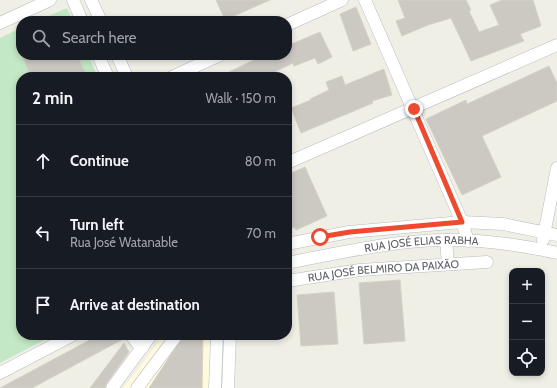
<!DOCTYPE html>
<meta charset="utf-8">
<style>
body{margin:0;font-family:Cabin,sans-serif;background:#20242c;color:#f1f3f6}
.controls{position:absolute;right:12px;bottom:12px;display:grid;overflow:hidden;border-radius:8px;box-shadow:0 2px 6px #0003}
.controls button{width:36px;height:36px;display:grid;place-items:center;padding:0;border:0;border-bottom:1px solid #363941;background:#171b24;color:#f1f3f6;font:20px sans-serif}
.stop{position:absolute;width:12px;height:12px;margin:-9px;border:3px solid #ed4a2f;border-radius:50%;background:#fff}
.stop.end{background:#ed4a2f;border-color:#fff;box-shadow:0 1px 4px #0008}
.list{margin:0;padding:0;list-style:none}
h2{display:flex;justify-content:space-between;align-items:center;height:52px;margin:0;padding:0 16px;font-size:17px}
h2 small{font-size:13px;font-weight:400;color:#9ea1a6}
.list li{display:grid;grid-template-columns:26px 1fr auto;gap:12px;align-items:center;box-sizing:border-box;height:72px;padding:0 16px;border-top:1px solid #363941}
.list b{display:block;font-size:15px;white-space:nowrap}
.list p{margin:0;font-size:13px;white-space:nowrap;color:#9ea1a6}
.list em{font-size:13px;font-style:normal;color:#9ea1a6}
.icon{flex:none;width:22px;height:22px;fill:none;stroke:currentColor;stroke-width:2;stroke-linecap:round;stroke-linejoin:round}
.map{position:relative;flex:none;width:557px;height:388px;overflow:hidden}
.search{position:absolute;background:#171b24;box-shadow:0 2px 6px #0003;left:16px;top:16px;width:276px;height:44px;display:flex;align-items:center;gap:10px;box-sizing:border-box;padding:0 14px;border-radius:16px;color:#9ea1a6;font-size:15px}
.panel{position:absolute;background:#171b24;box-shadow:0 2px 6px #0003;left:16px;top:72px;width:276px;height:268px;border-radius:16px}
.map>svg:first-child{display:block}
.commercial{fill:#fff9dd}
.green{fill:#c3e8c5}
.building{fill:#ccc9c3;stroke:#d5d1c4}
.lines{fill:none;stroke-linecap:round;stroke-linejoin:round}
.minor-casing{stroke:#b9bbc0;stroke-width:13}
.minor{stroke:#fff;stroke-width:12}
.route{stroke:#ed4a2f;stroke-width:5}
.labels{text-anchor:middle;stroke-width:3.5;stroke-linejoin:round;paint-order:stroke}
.street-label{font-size:11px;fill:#5e6167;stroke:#fff}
</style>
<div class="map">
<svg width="557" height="388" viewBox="0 0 557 388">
<rect width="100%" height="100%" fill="#f0efe6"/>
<!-- commercial -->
<path class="commercial" d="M164,335H217L215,388H123Z"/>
<!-- green -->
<g class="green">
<path d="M67,8L73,21H37Z"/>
<path d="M21,28V55H88L98,77H21V335H54L0,363V38Z"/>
</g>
<!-- building -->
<g class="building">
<path d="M216,0H270L225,20Z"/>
<path d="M398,0H466L471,10L469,11L479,32L499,25L490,5L502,0H533L541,26L520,34L524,41L471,61L451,18L428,25L402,36L396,21L405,18Z"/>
<path d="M356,7L371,44L353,51L340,14Z"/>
<path d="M320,32L332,57L318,64L315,58L294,66L293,63L264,77H219L264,55H287V46Z"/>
<path d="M21,55H77L87,77H32Z"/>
<path d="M549,66L557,83V101L482,136L501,177L462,195L426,119L466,100L467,104Z"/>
<path d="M384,69L392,95L372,101L373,103L301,133L291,108L311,100L310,99L329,90L326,82L342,76L345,85Z"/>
<path d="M305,167L327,216L296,230L294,227L287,230V175Z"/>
<path d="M400,280L405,341L364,344L359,283Z"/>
<path d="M334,292L338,344L301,346L297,295Z"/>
<path d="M99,335H124L125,338L32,388H0Z"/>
<path d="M184,335H203L202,388H149Z"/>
<path d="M124,343L129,352L106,384L105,388H90Z"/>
</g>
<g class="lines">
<defs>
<g id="minor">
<path d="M73,0L82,21"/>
<path d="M91,0L101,21"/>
<path d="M365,0L462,222L468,241"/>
<path d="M0,23L50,0"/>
<path d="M287,25L342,0"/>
<path d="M98,55L108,77"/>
<path d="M117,55L127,77"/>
<path d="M172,77L220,55"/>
<path d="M287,163L557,45"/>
<path d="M446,240L448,264"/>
<path d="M543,240L557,168"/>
<path d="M287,244L349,232L462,222L503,224L557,235"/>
<path id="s1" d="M287,263C340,253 394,240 448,240C484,240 522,245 557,253"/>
<path id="s2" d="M287,281L360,270L487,262"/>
<path d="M131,335L137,343L143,347"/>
<path d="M0,373L73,335"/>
<path d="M112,388L151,335"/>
<path d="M137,388L177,335"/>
<path d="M215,388L217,335"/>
<path d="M228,388L230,335"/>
</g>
</defs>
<!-- minor casing -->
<use href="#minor" class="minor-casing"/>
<!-- minor -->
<use href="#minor" class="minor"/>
</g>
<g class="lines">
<!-- route -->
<path class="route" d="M320,237L350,232L462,222L414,109"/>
</g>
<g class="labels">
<!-- street labels -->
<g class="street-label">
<text dy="4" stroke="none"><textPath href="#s1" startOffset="136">RUA JOSÉ ELIAS RABHA</textPath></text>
<text dy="4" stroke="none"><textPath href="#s2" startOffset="97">RUA JOSÉ BELMIRO DA PAIXÃO</textPath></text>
</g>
</g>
</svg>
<div class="controls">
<button>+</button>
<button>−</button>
<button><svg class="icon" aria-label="locate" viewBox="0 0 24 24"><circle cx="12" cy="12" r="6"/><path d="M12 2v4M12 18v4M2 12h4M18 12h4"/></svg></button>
</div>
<div class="stop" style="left:320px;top:237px"></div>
<div class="stop end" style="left:414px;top:109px"></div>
<div class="search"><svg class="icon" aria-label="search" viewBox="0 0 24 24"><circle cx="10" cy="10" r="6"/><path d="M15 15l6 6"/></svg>Search here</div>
<section class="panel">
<h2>2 min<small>Walk · 150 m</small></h2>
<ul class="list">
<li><svg class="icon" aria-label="ahead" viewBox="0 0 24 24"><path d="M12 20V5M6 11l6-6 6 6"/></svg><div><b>Continue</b></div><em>80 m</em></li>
<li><svg class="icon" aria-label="left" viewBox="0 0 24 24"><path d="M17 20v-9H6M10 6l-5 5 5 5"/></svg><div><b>Turn left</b><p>Rua José Watanable</p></div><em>70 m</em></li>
<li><svg class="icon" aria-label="arrive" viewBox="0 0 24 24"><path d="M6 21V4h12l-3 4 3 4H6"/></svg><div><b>Arrive at destination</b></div></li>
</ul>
</section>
</div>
